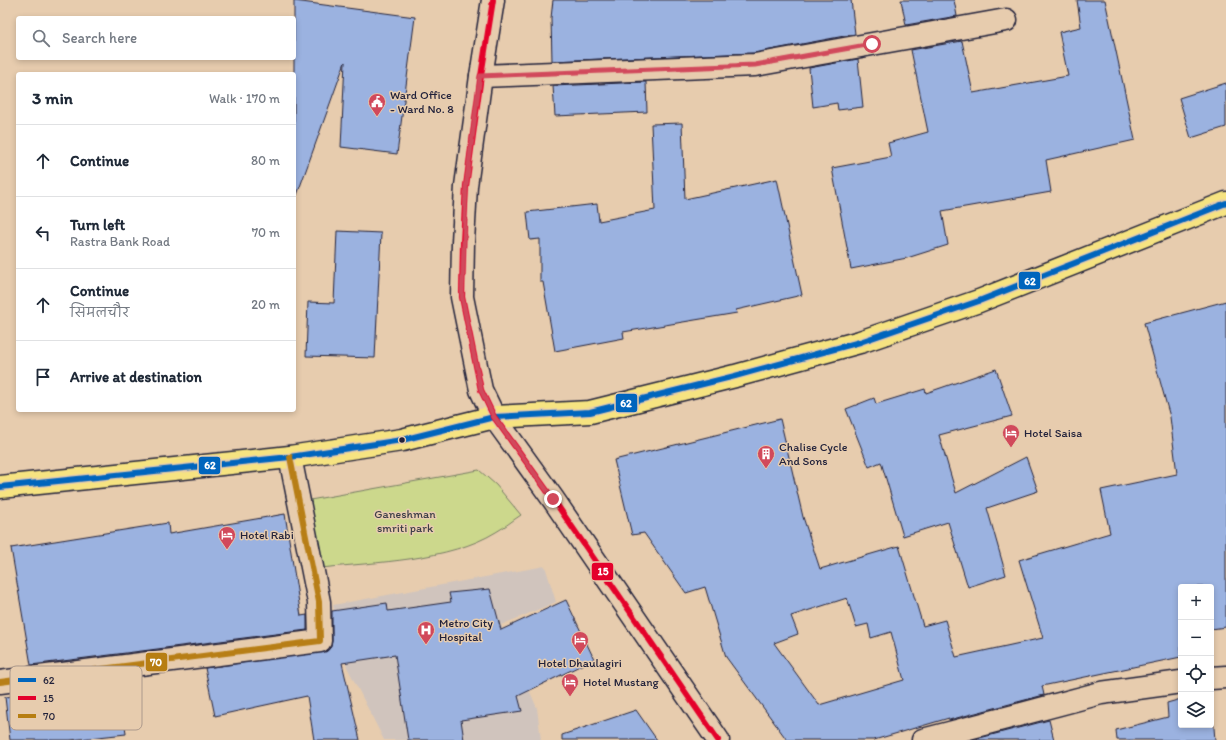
<!DOCTYPE html>
<meta charset="utf-8">
<style>
body{margin:0;font-family:Itim,"Playpen Sans Deva",sans-serif;background:#f6f6f7;color:#1f2937}
.controls{position:absolute;right:12px;bottom:12px;display:grid;overflow:hidden;border-radius:4px;box-shadow:0 2px 6px #0003}
.controls button{width:36px;height:36px;display:grid;place-items:center;padding:0;border:0;border-bottom:1px solid #e0e1e3;background:#fff;color:#1f2937;font:20px sans-serif}
.stop{position:absolute;width:12px;height:12px;margin:-9px;border:3px solid #d1495b;border-radius:50%;background:#fff}
.stop.end{background:#d1495b;border-color:#fff;box-shadow:0 1px 4px #0008}
.list{margin:0;padding:0;list-style:none}
h2{display:flex;justify-content:space-between;align-items:center;height:52px;margin:0;padding:0 16px;font-size:17px}
h2 small{font-size:13px;font-weight:400;color:#747a83}
.list li{display:grid;grid-template-columns:26px 1fr auto;gap:12px;align-items:center;box-sizing:border-box;height:72px;padding:0 16px;border-top:1px solid #e0e1e3}
.list b{display:block;font-size:15px;white-space:nowrap}
.list p{margin:0;font-size:13px;white-space:nowrap;color:#747a83}
.list em{font-size:13px;font-style:normal;color:#747a83}
.icon{flex:none;width:22px;height:22px;fill:none;stroke:currentColor;stroke-width:2;stroke-linecap:round;stroke-linejoin:round}
.map{position:relative;flex:none;width:1226px;height:740px;overflow:hidden}
.search{position:absolute;background:#fff;box-shadow:0 2px 6px #0003;left:16px;top:16px;width:280px;height:44px;display:flex;align-items:center;gap:10px;box-sizing:border-box;padding:0 14px;border-radius:4px;color:#747a83;font-size:15px}
.panel{position:absolute;background:#fff;box-shadow:0 2px 6px #0003;left:16px;top:72px;width:280px;height:340px;border-radius:4px}
.map>svg:first-child{display:block}
.built{fill:#d0c4bd}
.green{fill:#ccd88c;stroke:#777d64}
.building{fill:#9bb2e0;stroke:#22223b;fill-rule:evenodd}
.lines{fill:none;stroke-linecap:round;stroke-linejoin:round}
.minor-casing{stroke:#22223b;stroke-width:25}
.secondary-casing{stroke:#22223b;stroke-width:25}
.trunk-casing{stroke:#22223b;stroke-width:25}
.minor{stroke:#e7ccae;stroke-width:22}
.secondary{stroke:#e7ccae;stroke-width:22}
.trunk{stroke:#f6e381;stroke-width:22}
.bus-1-casing{stroke:#e7ccae;stroke-width:9}
.bus-2-casing{stroke:#e7ccae;stroke-width:9}
.bus-3-casing{stroke:#e7ccae;stroke-width:9}
.bus-1{stroke:#0065bd;stroke-width:6}
.bus-2{stroke:#e4002b;stroke-width:6}
.bus-3{stroke:#b77e12;stroke-width:6}
.route{stroke:#d1495b;stroke-width:5}
.bus-dot{fill:#22223b;stroke:#e7ccae;stroke-width:1.5}
.labels{text-anchor:middle;stroke-width:3;stroke-linejoin:round;paint-order:stroke}
.poi-label{font-size:12px;fill:#22223b;stroke:#e7ccae;text-anchor:start}
.park-label{font-size:12px;fill:#3c3d47;stroke:#e7ccae}
.key{fill:#e7ccae;stroke:#ac998c;stroke-width:1}
.key-label{font-size:11px;fill:#22223b}
.line-badge{stroke:#e7ccae;stroke-width:1.5}
.badge-label{font-size:11px;text-anchor:middle;font-weight:bold;fill:#fff}
</style>
<div class="map">
<svg width="1226" height="740" viewBox="0 0 1226 740">
<rect width="100%" height="100%" fill="#e7ccae"/>
<filter id="ink" filterUnits="userSpaceOnUse"><feTurbulence type="fractalNoise" baseFrequency=".025" numOctaves="2"/><feDisplacementMap in="SourceGraphic" scale="8" xChannelSelector="R" yChannelSelector="G"/><feConvolveMatrix kernelMatrix="1 2 1 2 8 2 1 2 1" color-interpolation-filters="sRGB"/></filter>
<g filter="url(#ink)">
<!-- built -->
<path class="built" d="M545,566L556,602L501,625L537,708L541,740H384L347,667L333,605Z"/>
<!-- green -->
<path class="green" d="M479,470L496,485L521,515C513,520 505,527 496,532C449,561 376,562 321,568L310,500Z"/>
<!-- building -->
<g class="building">
<path d="M553,0H851L855,34L754,53L552,61L551,18Z"/>
<path d="M901,0H954L957,16L906,25Z"/>
<path d="M1077,0H1105L1135,140L1046,160L1051,192L942,211L948,245L907,258L851,269L832,168L891,157L888,143L928,132L911,50L962,41L973,93L1068,76L1059,32L1081,27Z"/>
<path d="M294,1L415,17L397,154L341,147L345,62L297,195L294,194Z"/>
<path d="M858,59L863,107L838,110L837,103L813,107L809,68Z"/>
<path d="M646,82L647,112L555,116L553,86Z"/>
<path d="M1226,83V127L1191,138L1179,98Z"/>
<path d="M682,123L685,199L777,179L802,295L736,310L737,313L623,332L624,338L555,351L543,282H540V239L530,240L527,212L597,204L599,221L655,210L651,124Z"/>
<path d="M337,231L381,233L375,358L306,356L308,302L334,303Z"/>
<path d="M1226,301V627L1211,629V587H1181V657L1042,686L1044,695L949,720V718L874,740H787L726,657L705,587L686,593L644,533L632,535L614,460L780,419L803,517L820,569L899,546L923,626L945,620L956,657L1043,638L1019,560L1110,533L1101,490L1177,474L1170,417L1144,323ZM847,598L856,627L868,624L871,638L891,632L904,680L819,705L774,643L798,634L791,616Z"/>
<path d="M996,369L1012,416L939,435L956,493L1026,457L1038,491L987,508L1006,575L968,587L948,522L903,536L881,462L869,467L846,409L874,398L876,404L925,389L926,393Z"/>
<path d="M285,514L301,616L307,615V630L31,665L11,548L168,523L169,534Z"/>
<path d="M490,589L501,630L566,600L594,659L518,696L522,711L461,720L464,740H408L395,655L342,663L360,740H314L307,696L215,716L205,668L327,651L331,647L332,641V611L387,603L388,611L451,602L449,593Z"/>
<path d="M120,679L126,734L70,740H10L5,697L36,694V690Z"/>
<path d="M1211,692L1215,740H1117L1116,730L1168,717L1167,703L1181,699V725H1211Z"/>
<path d="M636,710L657,740H562V735Z"/>
<path d="M1049,720L1054,740H972Z"/>
</g>
<g class="lines">
<defs>
<g id="minor">
<path d="M481,76L755,65L1006,20"/>
<path d="M1211,678L1226,677"/>
<path d="M0,682L320,641L319,602L290,457"/>
<path d="M923,740L1101,693L1181,682"/>
</g>
<path id="secondary" d="M493,0L481,76L466,186L463,242L462,297L481,390L494,417L553,499L718,740"/>
<path id="trunk" d="M0,487L290,457L402,440L494,417L590,412L735,376L860,342L979,301L1226,203"/>
</defs>
<!-- minor casing -->
<use href="#minor" class="minor-casing"/>
<!-- secondary casing -->
<use href="#secondary" class="secondary-casing"/>
<!-- trunk casing -->
<use href="#trunk" class="trunk-casing"/>
<!-- minor -->
<use href="#minor" class="minor"/>
<!-- secondary -->
<use href="#secondary" class="secondary"/>
<!-- trunk -->
<use href="#trunk" class="trunk"/>
<defs>
<path id="bus-1" d="M0,487L290,457L402,440L494,417L590,412L735,376L860,342L979,301L1226,203"/>
<path id="bus-2" d="M493,0L481,76L466,186L463,242L462,297L481,390L494,417L553,499L718,740"/>
<path id="bus-3" d="M0,682L320,641L319,602L290,457"/>
</defs>
<!-- bus-1 casing -->
<use href="#bus-1" class="bus-1-casing"/>
<!-- bus-2 casing -->
<use href="#bus-2" class="bus-2-casing"/>
<!-- bus-3 casing -->
<use href="#bus-3" class="bus-3-casing"/>
<!-- bus-1 -->
<use href="#bus-1" class="bus-1"/>
<!-- bus-2 -->
<use href="#bus-2" class="bus-2"/>
<!-- bus-3 -->
<use href="#bus-3" class="bus-3"/>
</g>
</g>
<g class="lines" filter="url(#ink)">
<!-- route -->
<path class="route" d="M553,499L494,417L481,390L462,297L466,186L480,76L755,65L872,44"/>
</g>
<!-- icons -->
<defs>
<symbol id="civic-pin" viewBox="-11 -11 22 30"><path d="M0 17L-7.5 6A9.5 9.5 0 1 1 7.5 6Z" fill="#d1495b" stroke="#e7ccae"/><path d="M-.6-6.5H3V-4.5H.6V-3L4-1V1h2V6H-6V1h2V-1L-.6-3ZM-1.2 2.5V6h2.4V2.5Z" fill="#fff"/></symbol>
<symbol id="hotel-pin" viewBox="-11 -11 22 30"><path d="M0 17L-7.5 6A9.5 9.5 0 1 1 7.5 6Z" fill="#d1495b" stroke="#e7ccae"/><path d="M-6-4.5h1.5V1H6V5H4.5V3h-9V5H-6ZM-4 0a1.8 1.8 0 1 1 3.6 0ZM.5 0V-2.5h3Q6-2.5 6 0Z" fill="#fff"/></symbol>
<symbol id="building-pin" viewBox="-11 -11 22 30"><path d="M0 17L-7.5 6A9.5 9.5 0 1 1 7.5 6Z" fill="#d1495b" stroke="#e7ccae"/><path d="M-4-6H4V6H1V3H-1V6H-4ZM-2.5-4.3h1.7v1.8h-1.7ZM.8-4.3h1.7v1.8H.8ZM-2.5-1h1.7V.8h-1.7ZM.8-1h1.7V.8H.8Z" fill="#fff"/></symbol>
<symbol id="hospital-pin" viewBox="-11 -11 22 30"><path d="M0 17L-7.5 6A9.5 9.5 0 1 1 7.5 6Z" fill="#d1495b" stroke="#e7ccae"/><path d="M-5-5h3v3.5h4V-5h3V5h-3V1.5h-4V5h-3Z" fill="#fff"/></symbol>
</defs>
<g fill-rule="evenodd">
<use href="#civic-pin" x="367" y="92" width="20" height="27"/>
<use href="#hotel-pin" x="1001" y="423" width="20" height="27"/>
<use href="#building-pin" x="756" y="444" width="20" height="27"/>
<use href="#hotel-pin" x="217" y="525" width="20" height="27"/>
<use href="#hospital-pin" x="416" y="620" width="20" height="27"/>
<use href="#hotel-pin" x="570" y="630" width="20" height="27"/>
<use href="#hotel-pin" x="560" y="672" width="20" height="27"/>
</g>
<!-- markers -->
<circle class="bus-dot" cx="402" cy="440" r="3.5"/>
<g class="labels">
<!-- poi labels -->
<g class="poi-label">
<text x="390" y="99">Ward Office<tspan x="390" dy="14">- Ward No. 8</tspan></text>
<text x="1024" y="437">Hotel Saisa</text>
<text x="779" y="451">Chalise Cycle<tspan x="779" dy="14">And Sons</tspan></text>
<text x="240" y="539">Hotel Rabi</text>
<text x="439" y="627">Metro City<tspan x="439" dy="14">Hospital</tspan></text>
<text x="580" y="667" text-anchor="middle">Hotel Dhaulagiri</text>
<text x="583" y="686">Hotel Mustang</text>
</g>
<!-- park labels -->
<g class="park-label">
<text x="405" y="518">Ganeshman<tspan x="405" dy="14">smriti park</tspan></text>
</g>
</g>
<!-- legend -->
<rect x="10" y="666" width="132" height="64" rx="6" class="key"/>
<rect x="18" y="678" width="18" height="4" fill="#0065bd"/>
<rect x="18" y="696" width="18" height="4" fill="#e4002b"/>
<rect x="18" y="714" width="18" height="4" fill="#b77e12"/>
<g class="key-label">
<text x="43" y="684">62</text>
<text x="43" y="702">15</text>
<text x="43" y="720">70</text>
</g>
<g class="line-badge">
<rect x="1018" y="271" width="23" height="19" rx="4" fill="#0065bd"/>
<rect x="615" y="393" width="23" height="20" rx="4" fill="#0065bd"/>
<rect x="198" y="456" width="23" height="19" rx="4" fill="#0065bd"/>
<rect x="591" y="562" width="23" height="19" rx="4" fill="#e4002b"/>
<rect x="145" y="652" width="23" height="20" rx="4" fill="#b77e12"/>
</g>
<g class="badge-label">
<text x="1030" y="285">62</text>
<text x="626" y="407">62</text>
<text x="210" y="469">62</text>
<text x="603" y="575">15</text>
<text x="156" y="666">70</text>
</g>
</svg>
<div class="controls">
<button>+</button>
<button>−</button>
<button><svg class="icon" aria-label="locate" viewBox="0 0 24 24"><circle cx="12" cy="12" r="6"/><path d="M12 2v4M12 18v4M2 12h4M18 12h4"/></svg></button>
<button><svg class="icon" aria-label="layers" viewBox="0 0 24 24"><path d="M12 4l9 5-9 5-9-5zM3 14l9 5 9-5"/></svg></button>
</div>
<div class="stop" style="left:872px;top:44px"></div>
<div class="stop end" style="left:553px;top:499px"></div>
<div class="search"><svg class="icon" aria-label="search" viewBox="0 0 24 24"><circle cx="10" cy="10" r="6"/><path d="M15 15l6 6"/></svg>Search here</div>
<section class="panel">
<h2>3 min<small>Walk · 170 m</small></h2>
<ul class="list">
<li><svg class="icon" aria-label="ahead" viewBox="0 0 24 24"><path d="M12 20V5M6 11l6-6 6 6"/></svg><div><b>Continue</b></div><em>80 m</em></li>
<li><svg class="icon" aria-label="left" viewBox="0 0 24 24"><path d="M17 20v-9H6M10 6l-5 5 5 5"/></svg><div><b>Turn left</b><p>Rastra Bank Road</p></div><em>70 m</em></li>
<li><svg class="icon" aria-label="ahead" viewBox="0 0 24 24"><path d="M12 20V5M6 11l6-6 6 6"/></svg><div><b>Continue</b><p>सिमलचौर</p></div><em>20 m</em></li>
<li><svg class="icon" aria-label="arrive" viewBox="0 0 24 24"><path d="M6 21V4h12l-3 4 3 4H6"/></svg><div><b>Arrive at destination</b></div></li>
</ul>
</section>
</div>
